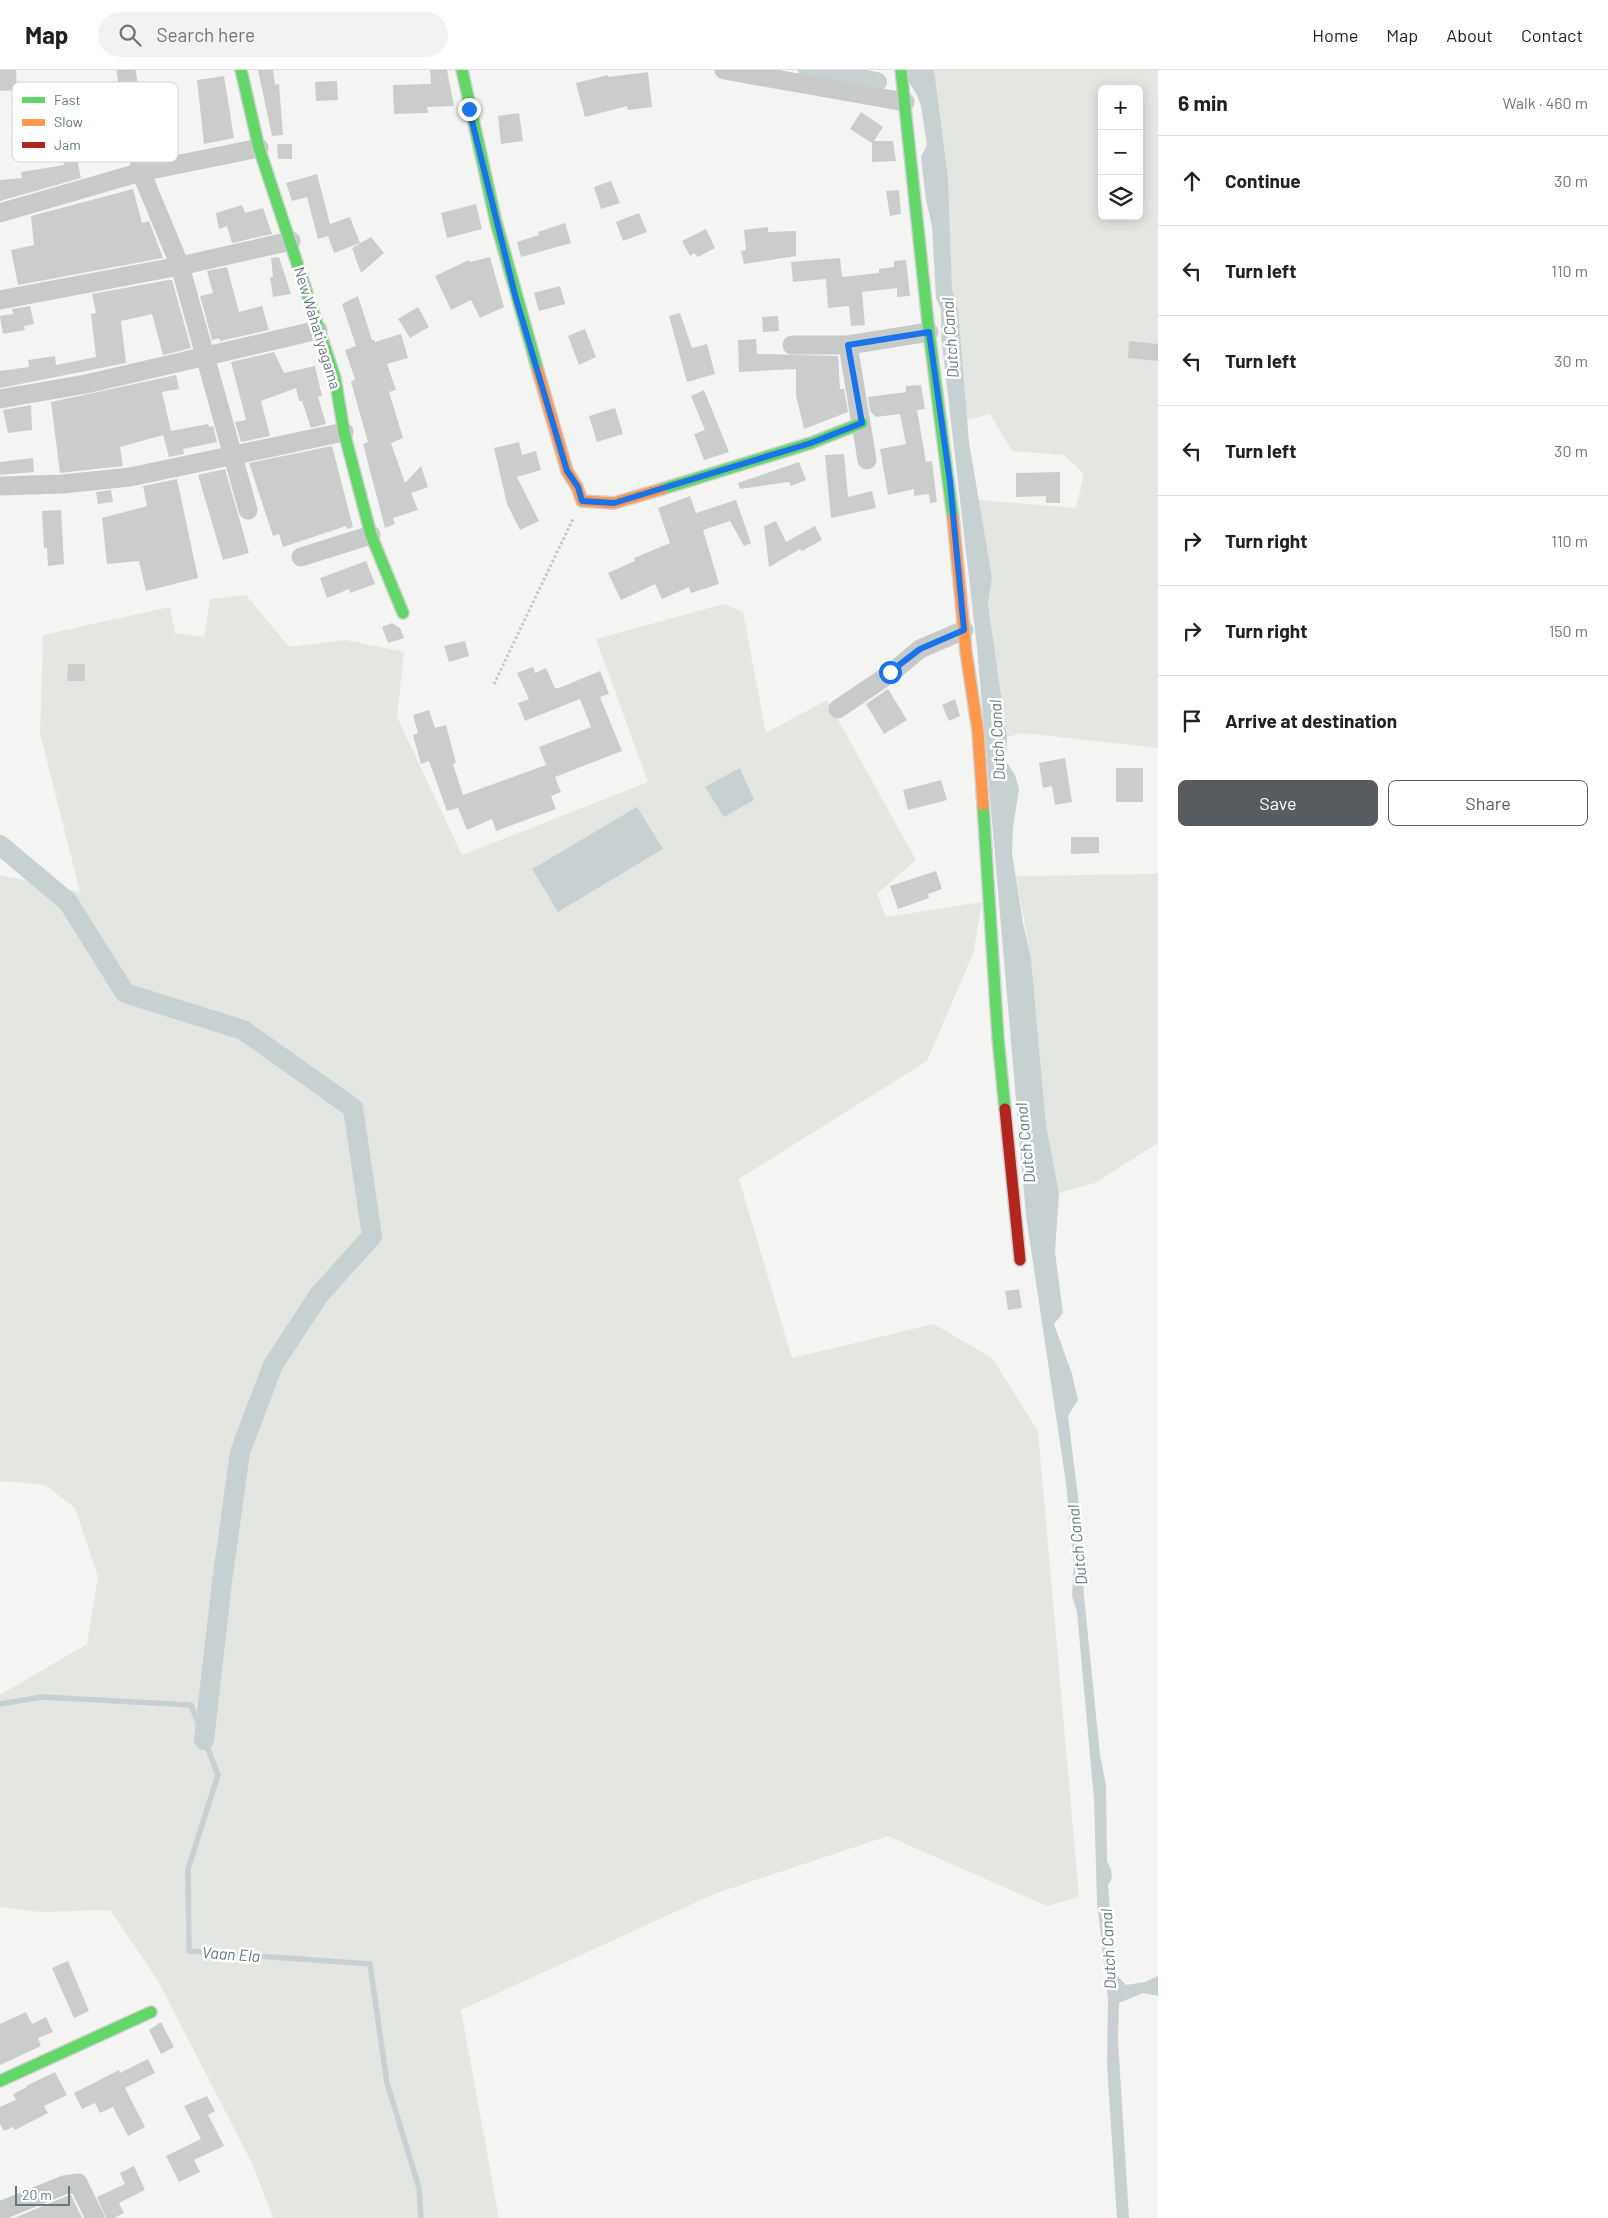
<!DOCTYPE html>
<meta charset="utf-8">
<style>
body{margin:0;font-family:Barlow,sans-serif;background:#f2f2f2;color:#202124}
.controls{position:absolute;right:15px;top:15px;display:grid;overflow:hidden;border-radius:8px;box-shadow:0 2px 12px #0003}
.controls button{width:45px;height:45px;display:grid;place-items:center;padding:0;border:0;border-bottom:1px solid #e0e0e0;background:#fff;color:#202124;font:25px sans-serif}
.scale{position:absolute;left:15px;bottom:12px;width:55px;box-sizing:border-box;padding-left:5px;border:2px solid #667780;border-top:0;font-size:14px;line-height:18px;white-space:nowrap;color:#667780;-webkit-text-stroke:4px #fff;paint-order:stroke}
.stop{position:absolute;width:15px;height:15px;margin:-11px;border:4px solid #1a73e8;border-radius:50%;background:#fff}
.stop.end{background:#1a73e8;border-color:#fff;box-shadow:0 1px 5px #0008}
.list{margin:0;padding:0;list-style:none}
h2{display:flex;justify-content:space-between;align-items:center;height:65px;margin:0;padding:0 20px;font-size:21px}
h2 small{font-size:16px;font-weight:400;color:#757577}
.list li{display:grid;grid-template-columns:32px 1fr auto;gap:15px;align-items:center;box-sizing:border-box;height:90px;padding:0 20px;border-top:1px solid #e0e0e0}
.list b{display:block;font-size:19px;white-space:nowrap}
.list em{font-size:16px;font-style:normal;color:#757577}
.actions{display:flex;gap:10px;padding:15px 20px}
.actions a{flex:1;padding:11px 0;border:1px solid #565c5f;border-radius:8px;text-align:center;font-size:18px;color:#565c5f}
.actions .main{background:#565c5f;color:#fff}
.icon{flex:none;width:28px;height:28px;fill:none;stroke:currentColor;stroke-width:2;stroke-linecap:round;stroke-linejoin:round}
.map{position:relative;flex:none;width:1158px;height:2148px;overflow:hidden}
header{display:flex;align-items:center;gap:30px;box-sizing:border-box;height:70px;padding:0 25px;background:#fff;border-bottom:1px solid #e0e0e0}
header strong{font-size:24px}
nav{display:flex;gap:28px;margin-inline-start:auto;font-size:18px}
.search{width:350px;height:45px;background:#f2f2f2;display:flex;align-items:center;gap:12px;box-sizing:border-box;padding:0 18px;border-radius:28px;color:#757577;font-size:19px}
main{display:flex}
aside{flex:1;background:#fff}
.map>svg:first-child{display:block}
.green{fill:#e4e6e1;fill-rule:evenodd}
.water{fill:#c8d1d2}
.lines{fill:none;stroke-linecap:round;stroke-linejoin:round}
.stream{stroke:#c8d1d2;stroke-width:5.5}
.canal{stroke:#c8d1d2;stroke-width:20}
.building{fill:#cbcdcd}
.fast-casing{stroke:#d1d1d1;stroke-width:14}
.slow-casing{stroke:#d1d1d1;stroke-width:14}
.jam-casing{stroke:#d1d1d1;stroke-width:14}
.path{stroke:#c6c7c8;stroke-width:3;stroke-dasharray:2.5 2.5;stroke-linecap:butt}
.street{stroke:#c8caca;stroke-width:19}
.fast{stroke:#63d668;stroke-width:11}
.slow{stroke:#ff974d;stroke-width:11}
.jam{stroke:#b3261e;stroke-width:11}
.route{stroke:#1a73e8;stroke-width:6}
.labels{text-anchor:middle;stroke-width:5;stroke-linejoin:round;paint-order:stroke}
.street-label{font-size:15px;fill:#667780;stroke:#fff}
.water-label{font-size:16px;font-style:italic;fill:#62787d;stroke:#fff}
.key{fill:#fff;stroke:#d1d6d9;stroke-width:1}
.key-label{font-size:14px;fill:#667780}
</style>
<header>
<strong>Map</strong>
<div class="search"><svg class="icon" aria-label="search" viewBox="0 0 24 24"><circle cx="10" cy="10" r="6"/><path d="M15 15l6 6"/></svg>Search here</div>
<nav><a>Home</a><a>Map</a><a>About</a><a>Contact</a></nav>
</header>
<main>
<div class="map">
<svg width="1158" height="2148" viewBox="0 0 1158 2148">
<rect width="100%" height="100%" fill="#f4f4f3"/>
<!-- green -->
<g class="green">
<path d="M934,0H1158V678L1022,663L1007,667L988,534L992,508L978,430L1076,438L1084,404L1064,385L1012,381L990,344L967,350L958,238L952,219L948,107ZM1102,19H1139V146H1102Z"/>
<path d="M246,525L289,577L346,570L404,582L397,647L462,785L648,712L596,569L724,534L743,542L766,663L827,630L916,790L877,824L886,847L982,832L973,884L927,991L739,1109L792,1288L934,1254L992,1288L1038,1361L1079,1827L1047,1836L888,1766L714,1824L461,1940L499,2148H273L253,2095L157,1909L110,1840L40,1842L0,1837V1625L87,1574L98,1507L75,1438L45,1415L0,1411V805L80,822L40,663L43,565L170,537L175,563L204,567L210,529Z"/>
<path d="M1158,804V1073L1095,1113L1059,1123L1046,1055L1031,888L1016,806Z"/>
</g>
<!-- water -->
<g class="water">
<path d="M901,0H934L948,107L952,219L958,238L969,372L992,508L988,534L1007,667L1006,691L1015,705L1019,719L1013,758L1012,783L1023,853L1031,888L1046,1055L1059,1123L1055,1182L1063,1243L1054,1254L1072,1304L1078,1330L1068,1346L1078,1427L1084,1526L1100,1685L1106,1715L1107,1791L1111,1799L1112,1808L1108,1815L1115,1903L1126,1915L1145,1912L1158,1906V1926L1143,1923L1119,1933L1118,1970L1129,2148H1117L1107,1995L1108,1929L1097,1832L1094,1729L1077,1542L1072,1526L1074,1494L1066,1413L1026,1146L977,577L941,265V240L936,228L932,156L926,130L921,87L927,75L921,36L916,23Z"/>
<path d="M740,698L754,730L724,747L705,717Z"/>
<path d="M637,737L663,779L558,842L532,799Z"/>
</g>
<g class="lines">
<!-- stream -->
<path class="stream" d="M0,1634L42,1627L191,1635L218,1705L188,1799L189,1881L370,1894L387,2013L419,2118L421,2148"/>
<!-- canal -->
<g class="canal">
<path d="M808,0L877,12"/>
<path d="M0,775L68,832L125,923L243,960L353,1038L372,1166L319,1225L273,1295L240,1382L222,1512L204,1670"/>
</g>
</g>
<!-- building -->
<g class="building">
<path d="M0,0H16L17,20L0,21Z"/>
<path d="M258,0H273L275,15L279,14L283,65L272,66Z"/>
<path d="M430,0H447L454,36L427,37L428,43L394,44L393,15L431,14Z"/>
<path d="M648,2L652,37L628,40L627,36L585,47L576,13L608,5V7Z"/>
<path d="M224,6L234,68L204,74L197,10Z"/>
<path d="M337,11L338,30L316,31L315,12Z"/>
<path d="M861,42L883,57L874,71H893L896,91L872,92V73L850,59Z"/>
<path d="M519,43L523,71L501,74L498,46Z"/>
<path d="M277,74H292V89H278Z"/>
<path d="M76,84L81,108L0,131V110L22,108L21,102L64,95L62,87Z"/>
<path d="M317,104L330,154L350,147L360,173L334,183L328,166L318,169L307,127L292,131L286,113Z"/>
<path d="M611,111L620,133L601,139L594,117Z"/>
<path d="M133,119L142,153L149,151L163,188L18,215L11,180L34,175L31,146Z"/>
<path d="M899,120L901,144L890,146L886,121Z"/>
<path d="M476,134L482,159L447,168L441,143Z"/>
<path d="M242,135L245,143L263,138L272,164L232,173L227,156L219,159L216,143Z"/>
<path d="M639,143L647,162L623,171L616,152Z"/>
<path d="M565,153L571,173L521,187L517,172L539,165L538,162Z"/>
<path d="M768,157V162L796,161V186L744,194L741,181L746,180L744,160Z"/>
<path d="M706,159L715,178L698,187L694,183L690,186L682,171Z"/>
<path d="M371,167L384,183L361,203L352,178Z"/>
<path d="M279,187L291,224L273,227L270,207H273L271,188Z"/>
<path d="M490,187L504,237L480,248L471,230L451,240L435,206L469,190L470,192Z"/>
<path d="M840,188L842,207L879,203V199L894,197V191L906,190L910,226L897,227V218L862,222L865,255L851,256L849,236L828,238L826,209L793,212L791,192Z"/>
<path d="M227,197L239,242L262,236L269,260L220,271L219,268L212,270L200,226L213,223L207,201Z"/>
<path d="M168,210H172L191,278L163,285L152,244L121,251L126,293L0,318V301L29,297L28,290L55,286L56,295L96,287L91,244L96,243L92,224Z"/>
<path d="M560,216L565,234L539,241L534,223Z"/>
<path d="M358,226L372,270H374L375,272L401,264L408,288L387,294L396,320L389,322L403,368L391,373L405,413L421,396L428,417L411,423L418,440L393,448L395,454L385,458L363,374L368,372L351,312L355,309L345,280L356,276L342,234Z"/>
<path d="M30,236L34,254L24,256L25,260L3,264L0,246L13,244L12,239Z"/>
<path d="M418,237L429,257L410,268L398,249Z"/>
<path d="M680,243L692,278L707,274L715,304L687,312L669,246Z"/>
<path d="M778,246L779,261L763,262L762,247Z"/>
<path d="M585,259L596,287L579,295L568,266Z"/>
<path d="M756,269L757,284L838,286L840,319H844L848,342L804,359L796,325V299L739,302L738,270Z"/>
<path d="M1129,271L1158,274V291L1128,288Z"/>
<path d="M274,282L284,303L315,296L322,326L318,327L326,354L311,358L302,331H299L296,318L261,331L270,366L241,372L235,352L246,350L231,292Z"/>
<path d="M176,305L179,319L162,322L171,361L208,354L209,357L213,356L217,372L183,379L184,384L169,387L163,365L120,377L123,396L60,403L51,332Z"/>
<path d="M921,315L925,339L917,340L926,392L932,391L937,432L930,433L929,424L914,426V419L888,425L880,379L906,374L900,344L876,347L870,341L868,327L906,322V316Z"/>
<path d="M704,320L729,382L704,390L694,364L705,360L691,326Z"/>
<path d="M31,335L32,360L8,363L3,340Z"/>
<path d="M615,338L623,364L597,372L589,346Z"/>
<path d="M519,372L522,385L536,381L541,400L517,407L539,451L520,460L507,434L494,378Z"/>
<path d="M332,376L353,457L347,459L346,456L283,477L279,464L273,466L249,393Z"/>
<path d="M844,384L848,427L872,421L876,438L831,448L825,385Z"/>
<path d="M33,388L34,402L0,405V392Z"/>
<path d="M799,392L806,410L791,416L789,412L740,419L738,413Z"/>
<path d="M225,399L249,483L223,490L198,405Z"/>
<path d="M1060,402V433H1046V426L1016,427V403Z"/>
<path d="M177,409L198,508L146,521L139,491L107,494L102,448L147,436L143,416Z"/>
<path d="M111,420L113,432L98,434L96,422Z"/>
<path d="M690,426L696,443L736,430L751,473L744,476L730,451L703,460L719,514L691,523L689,517L662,529L655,514L621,530L608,503L635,491L634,488L670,473L658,438Z"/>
<path d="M61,440L64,494L48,496L47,478H44L42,441Z"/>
<path d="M776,451L786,472L815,456L822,470L802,481L800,479L769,497L764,456Z"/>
<path d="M366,491L375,514L350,523L349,519L327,528L320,508Z"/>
<path d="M392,553L400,558L404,568L388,573L382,557Z"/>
<path d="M465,571L469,586L449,592L444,576Z"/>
<path d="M68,594H85V611H67Z"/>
<path d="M533,597L535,603L546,598L555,618H559L600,601L609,624L600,627L622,681L555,707L561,722L551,726L556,739L496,761L492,749L467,760L458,738L447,741L429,691L421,694L413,665L418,663L413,645L429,640L435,658L446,655L456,693L453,694L463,725L546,695L539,677L591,657L580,629L525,651L518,633L529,629L517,603Z"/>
<path d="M888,619L907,650L884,664L866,634Z"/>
<path d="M955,629L960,646L949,651L942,635Z"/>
<path d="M1065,688L1072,732L1055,735L1052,716L1043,718L1039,693Z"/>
<rect x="1116" y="698" width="27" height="34"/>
<path d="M941,710L947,730L908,740L903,720Z"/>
<path d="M1071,767H1099V783L1071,784Z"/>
<path d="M936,801L942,819L928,824L929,828L898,839L890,816Z"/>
<path d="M1019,1219L1022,1238L1008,1240L1005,1221Z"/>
<path d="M68,1891L89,1941L74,1948L52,1898Z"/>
<path d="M26,1942L32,1954L46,1947L53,1962L38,1968L41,1976L0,1995V1954Z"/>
<path d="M161,1952L174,1977L161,1984L149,1960Z"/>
<path d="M148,1989L155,2003L125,2018L145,2057L128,2066L113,2037L100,2043L95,2033L82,2039L74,2023L119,2000L120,2003Z"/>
<path d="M55,2002L67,2025L44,2036L48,2043L15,2060L13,2057L4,2061L0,2054V2037L16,2030L13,2024L27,2017L26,2016Z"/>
<path d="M207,2026L215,2041L208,2045L224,2076L194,2090L200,2102L179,2112L166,2086L201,2069L184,2036Z"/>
<path d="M134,2096L145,2120L119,2133L124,2143L114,2148H106L97,2127L125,2114L120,2103Z"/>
<path d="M71,2125L82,2148H14L67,2126Z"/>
</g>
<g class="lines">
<defs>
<g id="fast">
<path d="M241,0L259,78L335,308L344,362L371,465L403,543"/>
<path d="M462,0L496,152L538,301"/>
<path d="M901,0L929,262L953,448"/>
<path d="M662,419L811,373L862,353"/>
<path d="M983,735L998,968L1005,1039"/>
<path d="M0,2011L151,1942"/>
</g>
<g id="slow">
<path d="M538,301L567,401L577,417L582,431L614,433L662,419"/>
<path d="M953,448L966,582L978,662L983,735"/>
</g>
<path id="jam" d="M1005,1039L1020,1190"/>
</defs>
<!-- fast casing -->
<use href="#fast" class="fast-casing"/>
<!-- slow casing -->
<use href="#slow" class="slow-casing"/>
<!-- jam casing -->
<use href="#jam" class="jam-casing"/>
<!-- path -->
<path class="path" d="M494,614L573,449"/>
<!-- street -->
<g class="street">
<path d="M126,0L141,102L180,196L248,440"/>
<path d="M724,0L905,32"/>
<path d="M0,143L141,102L259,78"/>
<path d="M0,230L180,196L291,171"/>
<path d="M792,275H848L929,262"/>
<path d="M848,275L867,390"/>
<path d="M0,329L86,314L318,260"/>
<path d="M0,416L63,414L130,407L344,362"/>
<path d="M301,487L371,465"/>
<path d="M838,639L891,603L920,579L964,560"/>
<path d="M0,2141L64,2115L78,2113L95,2148"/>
</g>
<!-- fast -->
<use href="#fast" class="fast"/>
<!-- slow -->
<use href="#slow" class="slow"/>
<!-- jam -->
<use href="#jam" class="jam"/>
</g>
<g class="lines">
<!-- route -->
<path class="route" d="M469,39L515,225L567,401L578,417L582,431L614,433L811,373L862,353L848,275L929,262L950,412L964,560L920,579L890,602"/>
</g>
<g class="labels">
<!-- street labels -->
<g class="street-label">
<text transform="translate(317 258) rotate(73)" y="5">New Wahatiyagama</text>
</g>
<!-- water labels -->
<g class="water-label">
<text transform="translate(950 268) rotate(-94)" y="6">Dutch Canal</text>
<text transform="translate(997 670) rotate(-93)" y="6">Dutch Canal</text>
<text transform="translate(1025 1073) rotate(-96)" y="6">Dutch Canal</text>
<text transform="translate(1077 1475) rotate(-96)" y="6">Dutch Canal</text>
<text transform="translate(1108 1879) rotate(-93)" y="6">Dutch Canal</text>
<text transform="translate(231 1884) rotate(4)" y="6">Vaan Ela</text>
</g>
</g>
<!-- legend -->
<rect x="12" y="12" width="166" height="80" rx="8" class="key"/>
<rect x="22" y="27" width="23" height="6" fill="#63d668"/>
<rect x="22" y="49" width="23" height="7" fill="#ff974d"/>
<rect x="22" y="72" width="23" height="6" fill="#b3261e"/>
<g class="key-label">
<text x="54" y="35">Fast</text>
<text x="54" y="57">Slow</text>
<text x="54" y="80">Jam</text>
</g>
</svg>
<div class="controls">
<button>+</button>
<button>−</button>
<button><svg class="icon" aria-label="layers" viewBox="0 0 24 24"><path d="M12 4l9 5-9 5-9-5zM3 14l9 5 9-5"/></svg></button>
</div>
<div class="scale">20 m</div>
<div class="stop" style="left:890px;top:602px"></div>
<div class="stop end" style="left:469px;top:39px"></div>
</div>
<aside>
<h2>6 min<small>Walk · 460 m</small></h2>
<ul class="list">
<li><svg class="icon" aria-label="ahead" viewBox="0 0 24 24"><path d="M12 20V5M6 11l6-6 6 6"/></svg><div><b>Continue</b></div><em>30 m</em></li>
<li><svg class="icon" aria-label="left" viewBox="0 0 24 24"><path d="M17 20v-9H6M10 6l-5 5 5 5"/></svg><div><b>Turn left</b></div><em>110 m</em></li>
<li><svg class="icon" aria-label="left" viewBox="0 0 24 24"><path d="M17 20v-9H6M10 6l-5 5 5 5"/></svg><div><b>Turn left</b></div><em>30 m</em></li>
<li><svg class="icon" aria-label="left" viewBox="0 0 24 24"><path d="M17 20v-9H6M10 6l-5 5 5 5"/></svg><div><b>Turn left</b></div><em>30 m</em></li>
<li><svg class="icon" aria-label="right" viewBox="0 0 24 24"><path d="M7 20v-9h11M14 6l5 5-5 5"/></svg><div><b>Turn right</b></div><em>110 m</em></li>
<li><svg class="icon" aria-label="right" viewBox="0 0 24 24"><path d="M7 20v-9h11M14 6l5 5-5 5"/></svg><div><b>Turn right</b></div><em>150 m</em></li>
<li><svg class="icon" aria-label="arrive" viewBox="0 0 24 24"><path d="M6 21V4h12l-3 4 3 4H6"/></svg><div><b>Arrive at destination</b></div></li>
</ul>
<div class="actions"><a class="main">Save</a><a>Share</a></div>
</aside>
</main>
